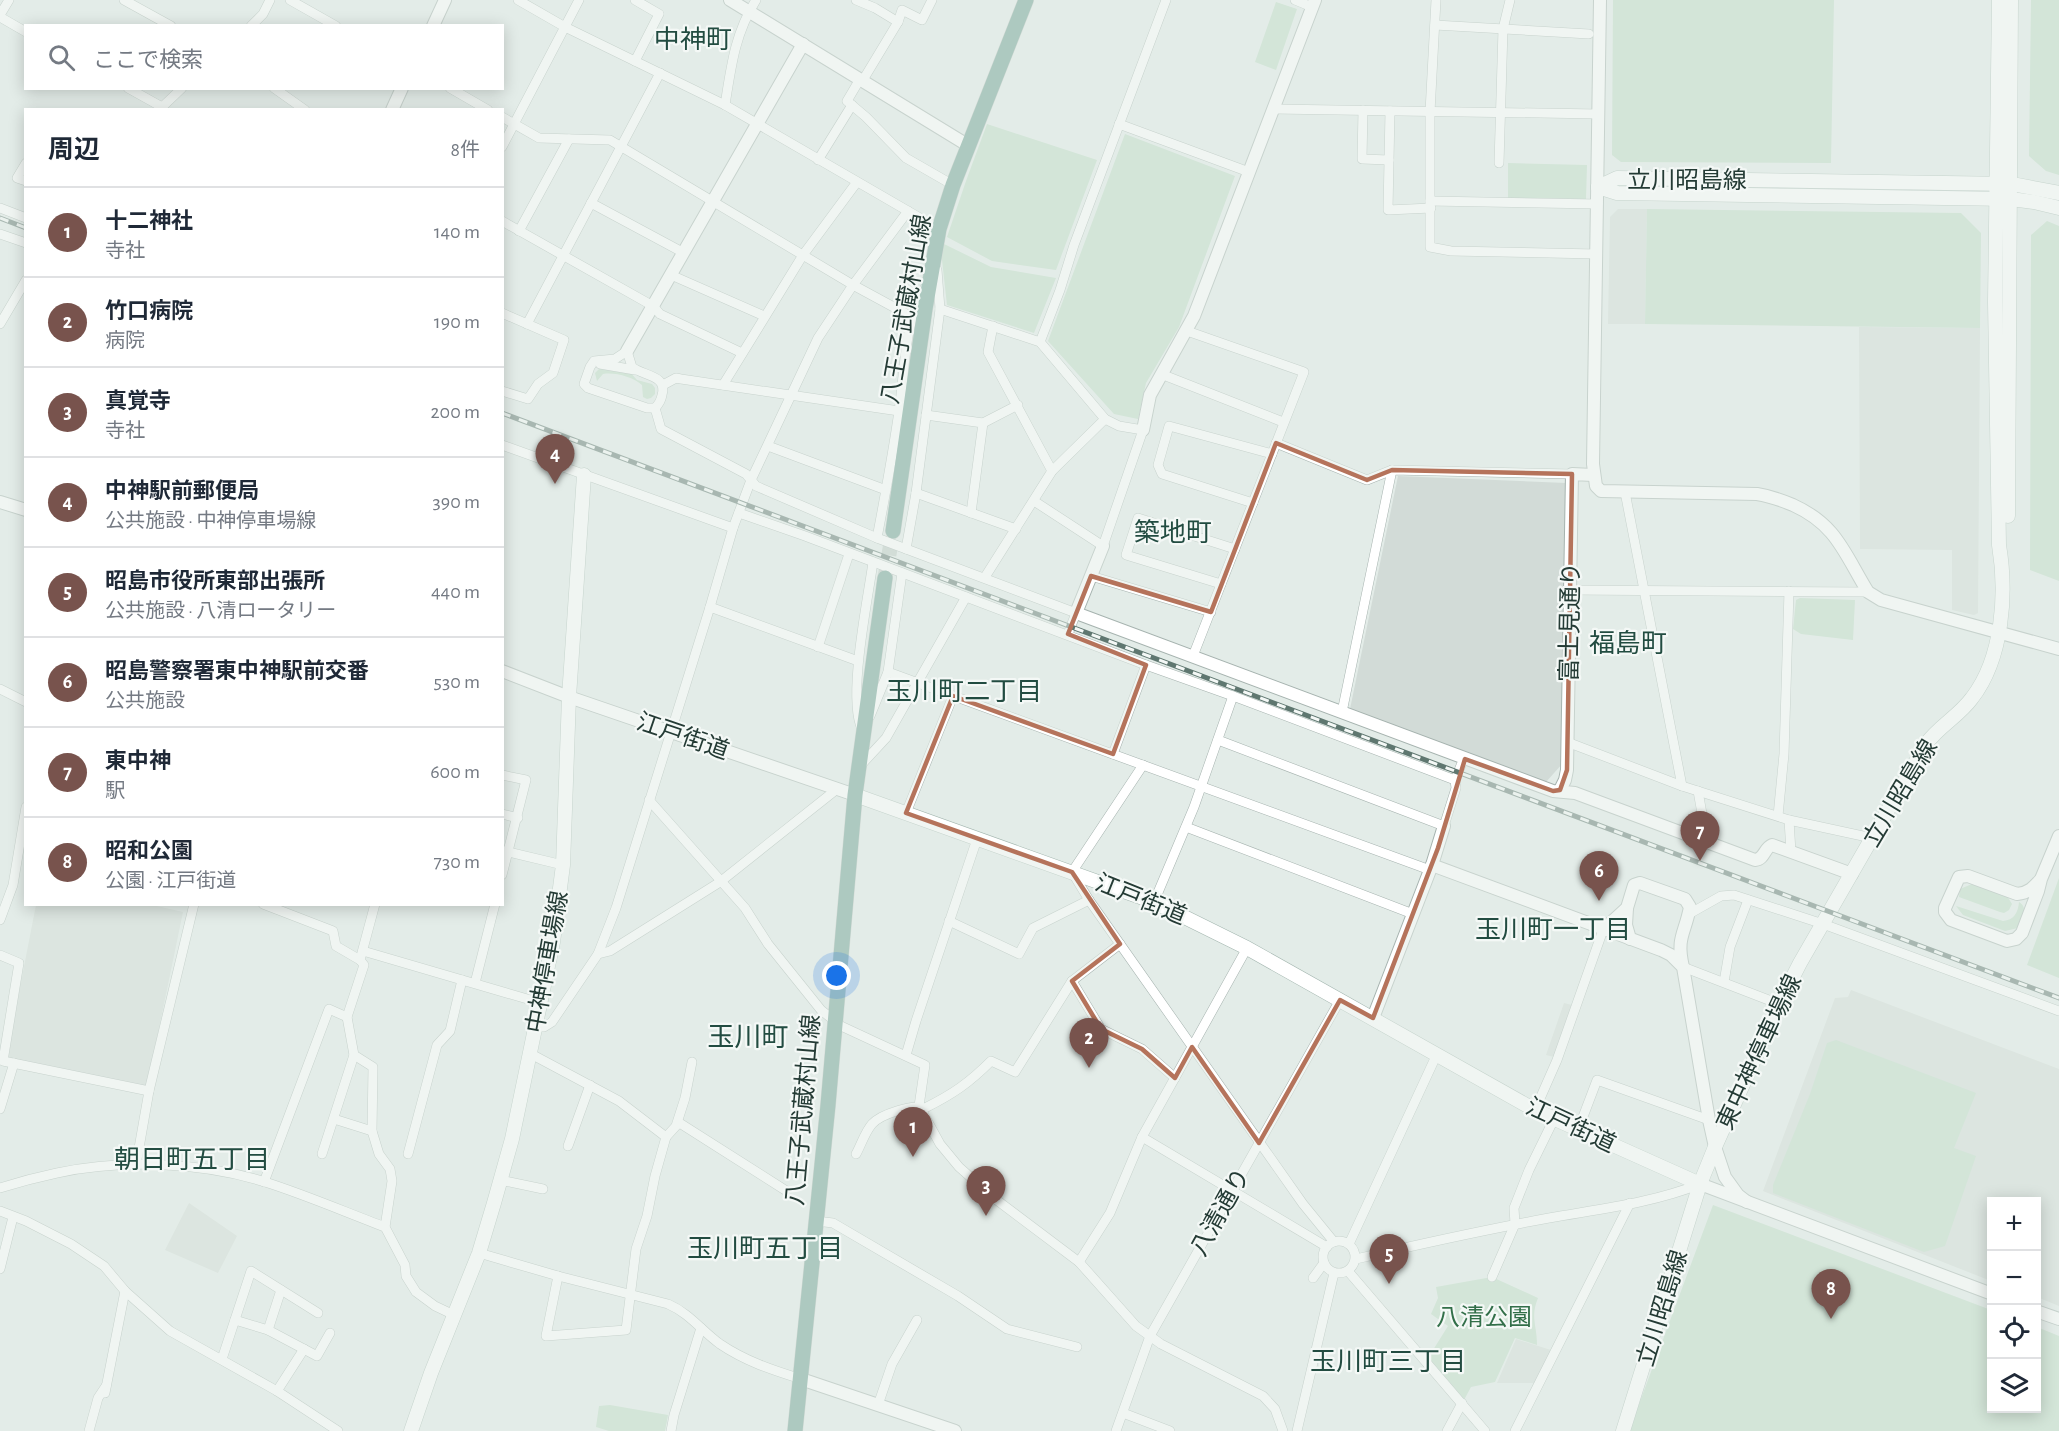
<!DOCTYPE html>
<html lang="ja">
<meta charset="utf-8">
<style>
body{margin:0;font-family:"Alegreya Sans","Noto Sans JP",sans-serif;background:#f2f2f3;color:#1f2937}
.controls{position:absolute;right:18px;bottom:18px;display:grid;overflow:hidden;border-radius:0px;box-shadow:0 3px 15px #0003}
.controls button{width:54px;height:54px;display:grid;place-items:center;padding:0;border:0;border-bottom:2px solid #e0e1e3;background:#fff;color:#1f2937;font:30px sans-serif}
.you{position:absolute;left:837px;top:976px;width:21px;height:21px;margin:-15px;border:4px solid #fff;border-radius:50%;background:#1a73e8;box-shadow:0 0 0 9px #1a73e833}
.badge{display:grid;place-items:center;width:39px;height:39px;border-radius:50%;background:#78534d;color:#fff;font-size:20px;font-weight:700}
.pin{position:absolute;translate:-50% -50px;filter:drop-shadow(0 2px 3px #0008)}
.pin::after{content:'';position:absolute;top:32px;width:21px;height:18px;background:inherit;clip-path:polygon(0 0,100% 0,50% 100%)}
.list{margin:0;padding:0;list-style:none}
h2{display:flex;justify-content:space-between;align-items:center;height:78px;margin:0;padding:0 24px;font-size:26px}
h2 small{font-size:20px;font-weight:400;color:#747a83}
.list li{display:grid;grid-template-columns:39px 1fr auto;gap:18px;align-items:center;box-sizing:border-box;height:90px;padding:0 24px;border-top:2px solid #e0e1e3}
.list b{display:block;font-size:22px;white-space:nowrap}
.list p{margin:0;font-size:20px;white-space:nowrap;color:#747a83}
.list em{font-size:20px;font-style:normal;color:#747a83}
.icon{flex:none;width:33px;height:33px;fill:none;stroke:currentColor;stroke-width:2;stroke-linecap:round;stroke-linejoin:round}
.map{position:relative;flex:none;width:2059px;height:1431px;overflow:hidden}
.search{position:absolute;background:#fff;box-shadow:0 3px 15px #0003;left:24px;top:24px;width:480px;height:66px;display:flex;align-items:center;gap:15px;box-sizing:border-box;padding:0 21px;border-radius:0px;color:#747a83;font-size:22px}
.panel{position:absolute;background:#fff;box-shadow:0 3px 15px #0003;left:24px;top:108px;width:480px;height:798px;border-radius:0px}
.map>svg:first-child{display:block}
.built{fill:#d2dbd7}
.green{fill:#bedbc6}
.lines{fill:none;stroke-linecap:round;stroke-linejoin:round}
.primary-tunnel{stroke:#bdc9c4;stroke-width:15;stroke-dasharray:15 8;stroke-linecap:butt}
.minor-casing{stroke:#a6b3af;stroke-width:10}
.tertiary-casing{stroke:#a6b3af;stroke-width:14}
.secondary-casing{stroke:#a3b6af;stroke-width:15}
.primary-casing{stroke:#c2c8c6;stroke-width:16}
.minor{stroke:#fff;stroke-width:9}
.tertiary{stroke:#fff;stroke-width:12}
.secondary{stroke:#fff;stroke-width:14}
.primary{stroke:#6c9d90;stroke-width:15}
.rail-casing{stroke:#5f7770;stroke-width:5}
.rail{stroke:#f4f8f6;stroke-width:3;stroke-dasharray:9;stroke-linecap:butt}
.marked{fill:none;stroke:#b5735b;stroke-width:4.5;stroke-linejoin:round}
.labels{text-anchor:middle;stroke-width:4.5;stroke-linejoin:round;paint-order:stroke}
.street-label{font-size:24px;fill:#243b35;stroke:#f4f8f6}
.park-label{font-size:24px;fill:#326f49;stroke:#f4f8f6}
.neighbourhood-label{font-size:26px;fill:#224c41;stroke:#f4f8f6}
.quarter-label{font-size:27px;fill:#224c41;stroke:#f4f8f6}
</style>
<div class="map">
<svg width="2059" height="1431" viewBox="0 0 2059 1431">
<rect width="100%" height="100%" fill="#e3ece8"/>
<!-- built -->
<g class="built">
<path d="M1618,209H1647L1645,324H1608L1610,217Z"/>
<path d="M1859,327L1980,328L1978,613L1974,615L1952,610V550L1860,549Z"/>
<path d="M1398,476L1566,483L1563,763L1546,782L1350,709Z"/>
<path d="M148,904L183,912L147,1086L6,1059L36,905Z"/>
<path d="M1851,990L2059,1069V1306L2037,1297L2036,1202H1992L1991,1281L1763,1191L1835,998L1848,997Z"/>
<path d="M1564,1003L1572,1005L1554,1057L1546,1055Z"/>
<path d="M189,1203L237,1236L218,1273L165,1250Z"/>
<path d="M1516,1339L1554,1351L1537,1383H1497Z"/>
</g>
<!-- green -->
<g class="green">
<path d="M1613,0H1834L1831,163L1621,162L1612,155Z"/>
<path d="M2031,0H2059V175L2046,171L2029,156Z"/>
<path d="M1276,2L1297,9L1276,70L1255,62Z"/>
<path d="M987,124L1097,160L1056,270L992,261L947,237L966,181Z"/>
<path d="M1125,134L1235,176L1179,327L1146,383L1138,419L1114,414L1048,341Z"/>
<path d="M1508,163L1587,165L1586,199L1508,198Z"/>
<path d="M1647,209L1961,213L1981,233L1980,328L1645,324Z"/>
<path d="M2047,221L2059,226V581L2030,570L2031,235Z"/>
<path d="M944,244L991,267L1056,278L1034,333L947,305L941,251Z"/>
<path d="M600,368L629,371L637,380L652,384L655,388V394L651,398L647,399L643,397L642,385C633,377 615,372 603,374L597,381L595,373Z"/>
<path d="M1800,598L1855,600L1853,640L1801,634L1793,629L1796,600Z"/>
<path d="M2059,878V978L2027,965Z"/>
<path d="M1972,884L2007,896L2012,904L2009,910L2004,913L2000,912L1959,897L1960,889Z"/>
<path d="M2019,902C2029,908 2022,919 2018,928L2005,931L1963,915L1956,906L2003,921C2014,920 2018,913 2019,902Z"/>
<path d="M1836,1040L1976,1093L1954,1148L1976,1156L1945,1246L1924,1252L1773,1193V1185L1810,1094L1827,1043Z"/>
<path d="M1713,1205L1991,1310L1992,1408H2036L2037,1327L2059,1336V1431H1629Z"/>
<path d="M1492,1277L1538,1298C1530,1317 1537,1325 1537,1345L1515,1338L1495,1382L1471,1387L1464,1400L1428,1358L1448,1326L1431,1314L1438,1298L1436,1287Z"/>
<path d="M610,1405L668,1415L665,1431H609L596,1427L599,1406Z"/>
</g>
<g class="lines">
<!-- primary-tunnel -->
<path class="primary-tunnel" d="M885,578L893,531"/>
<defs>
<g id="minor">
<path d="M124,0L171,26"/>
<path d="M290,0L336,26"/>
<path d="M518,0L565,27L725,105L939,229"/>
<path d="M635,0L659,14L635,61"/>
<path d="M856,0L875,8L898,22"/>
<path d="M1295,0L1312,7"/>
<path d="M1436,0L1430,112V247L1451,251L1597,254"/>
<path d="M0,15L9,0"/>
<path d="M0,17L26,32"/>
<path d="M1435,25L1589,34"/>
<path d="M251,26L263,14L270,0"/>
<path d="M860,79L847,101L866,117L906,158L953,185"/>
<path d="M863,80L898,22L902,10L922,20L932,0"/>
<path d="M128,88L162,107"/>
<path d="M274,88L305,110"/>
<path d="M450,88L488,110"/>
<path d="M725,105C731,67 735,33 756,0"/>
<path d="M1274,109L1599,114"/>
<path d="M159,110L182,88"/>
<path d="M1363,110L1362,159L1389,160"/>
<path d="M1390,111L1388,210L1431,208"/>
<path d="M502,117L539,138L610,140L853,285L912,317"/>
<path d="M1119,124L1249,172"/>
<path d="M502,147L579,0"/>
<path d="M818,160L852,105"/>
<path d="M26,163L17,178L26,181"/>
<path d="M1499,163L1503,29L1510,0"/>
<path d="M1430,201L1598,204"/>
<path d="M591,203L684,253"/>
<path d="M0,208L26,218"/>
<path d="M502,221L653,306L660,314L742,353"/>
<path d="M519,231L569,139"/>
<path d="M0,234L26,243"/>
<path d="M671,275L764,316"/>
<path d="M940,309L1040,342L1105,419L1119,426L1143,430L1103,546L1034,501"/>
<path d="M502,313L564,340L553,373L538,384L528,399L502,391"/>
<path d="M0,324L26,280"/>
<path d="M527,324L660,73"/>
<path d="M993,326L988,352L1052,471"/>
<path d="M1187,331L1304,372L1193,656"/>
<path d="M1040,342L1060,290L1074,245L1166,0"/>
<path d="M627,351L632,367C643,376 668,375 662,395C661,401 659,404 655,408H647L588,388L584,384L590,367L594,361L615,359Z"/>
<path d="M600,364L635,370"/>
<path d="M1161,374L1283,422"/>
<path d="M663,385L676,378L681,379L899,411"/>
<path d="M723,385L803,255L857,182"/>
<path d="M655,408L661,429L746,474L756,486L877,538L1076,613L1068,634"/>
<path d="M926,415L983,423L971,513"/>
<path d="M983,423L1018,405"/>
<path d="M1276,443L1367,480L1392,470L1572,474"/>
<path d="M502,445L733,528"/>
<path d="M768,446L886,490"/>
<path d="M1625,492L1682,786"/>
<path d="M916,493L1016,529"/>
<path d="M1253,503L1162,474L1158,465L1169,426L1272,454"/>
<path d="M739,513L805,536L1146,665L1233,696L1455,780"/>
<path d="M877,538C885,496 893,453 899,411C905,371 904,319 926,286"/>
<path d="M906,549L916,493L940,309L937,270"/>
<path d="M1091,576L1211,612"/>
<path d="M985,577L1052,471L1105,419"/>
<path d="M1221,584L1126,555L1138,518L1235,549"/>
<path d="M1570,590L1868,592"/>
<path d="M710,607L858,661"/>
<path d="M818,647L849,554"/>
<path d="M888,672L1430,870"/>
<path d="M0,689L26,702"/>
<path d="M1342,712L1392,470"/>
<path d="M870,716L888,672L902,573"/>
<path d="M862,729C847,698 868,599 873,562"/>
<path d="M1218,740L1444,826L1456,788L1455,780L1464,758"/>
<path d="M1567,742L1682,786L1789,820L1872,838"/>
<path d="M1113,754L1146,665"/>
<path d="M861,765L886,738L966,597"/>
<path d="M1143,765L1072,872L1089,900L1303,1204L1334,1242"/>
<path d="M502,775L526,780L502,875"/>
<path d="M1698,791L1707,842"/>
<path d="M649,800L745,908L768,944L821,1010L841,1026L925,1065L919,1106L940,1144L959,1167L994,1198L1079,1262L1136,1326L1161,1344L1263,1396L1275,1409L1283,1431"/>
<path d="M906,813L953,696"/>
<path d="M502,814L518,818"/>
<path d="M1778,816L1784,754L1789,591"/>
<path d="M1789,820L1791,852"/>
<path d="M1186,827L1413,914"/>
<path d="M504,851L563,865"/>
<path d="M1154,902L1194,807L1233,696"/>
<path d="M263,904L333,931L336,946L360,960"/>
<path d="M375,904L360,960L364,965L347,1017L354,1055L373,1067L372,1131L379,1154L390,1169L392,1181L385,1227L405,1265L406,1276L416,1292L435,1306L454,1315"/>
<path d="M1689,914L1721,896L1734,895L1823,924L2059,1011"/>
<path d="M0,920L13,885L26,807"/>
<path d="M949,921L1019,954L1033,928L1089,900"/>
<path d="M363,951L541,1003"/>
<path d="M598,954L610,951L720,882L837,789"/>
<path d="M0,955L19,963L3,1061L149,1091"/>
<path d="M1683,967L1779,1004"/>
<path d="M1072,981L1101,1029L1142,1049L1175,1078"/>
<path d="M1724,982L1730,947L1748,900"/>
<path d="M475,983L495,904"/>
<path d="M536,1027H544L552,1022L598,954L616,908L710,607L733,528L751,480L818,338L853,285L908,211"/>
<path d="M531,1054L619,1101L666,1137"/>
<path d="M906,1055L916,1021L977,839"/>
<path d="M0,1109L14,1063"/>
<path d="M1535,1110L1557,1060L1603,930"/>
<path d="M334,1119L372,1131"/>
<path d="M678,1122L785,1190"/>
<path d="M1578,1130L1597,1080L1709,1120"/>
<path d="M1142,1137L1327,1247"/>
<path d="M568,1146L590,1085"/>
<path d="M322,1154L354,1055"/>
<path d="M408,1154L437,1045L450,1031L462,980"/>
<path d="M856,1154C861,1145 865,1132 872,1124C881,1114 913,1104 925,1108C953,1094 969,1083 991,1061L1015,1072L1072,981L1120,944"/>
<path d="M136,1165L149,1091L194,904"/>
<path d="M500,1180L543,1189"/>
<path d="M264,1182L329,1009L347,1017"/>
<path d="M0,1188C19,1182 38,1177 57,1173C123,1159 202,1162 265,1182C306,1195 345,1212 385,1227"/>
<path d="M0,1211L26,1221L71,1244L104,1266L125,1291L170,1331L277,1391L338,1431"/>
<path d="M816,1221L833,1223L958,1296L1007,1329L1077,1347"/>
<circle cx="1339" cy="1257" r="16"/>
<path d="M1349,1244L1437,1054"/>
<path d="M479,1253L558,1276L668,1304C689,1313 702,1331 720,1344C745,1361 772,1370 801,1379"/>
<path d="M1356,1259C1420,1244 1484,1230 1549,1218C1599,1209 1653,1203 1700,1184"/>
<path d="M1079,1262L1110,1213L1142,1137L1247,948"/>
<path d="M0,1269L13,1217"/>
<path d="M1348,1271L1485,1431"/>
<path d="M558,1276L546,1336L626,1330L636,1249L647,1216L655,1176L666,1137L676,1126L685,1098L692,1062"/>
<path d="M1492,1277L1515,1224L1514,1208L1529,1170L1554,1119"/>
<path d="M1313,1278L1324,1263"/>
<path d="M235,1320L268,1330L317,1356L330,1333"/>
<path d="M268,1330L281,1290"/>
<path d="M222,1359L251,1271L318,1313"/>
<path d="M277,1391L304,1349"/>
<path d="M105,1393L125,1291"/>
<path d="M878,1405L892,1364L917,1320"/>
<path d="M1123,1413L1170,1431"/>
<path d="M89,1431L98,1398L106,1386"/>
<path d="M671,1431L674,1415L701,1328"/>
<path d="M1116,1431L1150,1336L1340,1000"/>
<path d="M1297,1431L1334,1273"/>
<path d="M1447,1431L1462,1403"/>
<path d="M1515,1431L1630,1203"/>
</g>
<g id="tertiary">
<path d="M730,0L969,146"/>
<path d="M1600,0L1593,464L1596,486L1601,491L1757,494C1770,496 1781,500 1793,505C1837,525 1844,553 1868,592L1881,600L2059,649"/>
<path d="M433,26L445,0"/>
<path d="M392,110L402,88"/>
<path d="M627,351L803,44"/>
<path d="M1143,430L1150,395L1194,316L1315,0"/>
<path d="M0,502L26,510"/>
<path d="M1103,546L1076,613L1553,791L1575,793L1755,860C1765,859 1764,848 1772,845L1852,874"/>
<path d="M502,671L569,697L855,795"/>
<path d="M1560,790L1565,780L1567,770L1572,474L1593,475"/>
<path d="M1432,865L1661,950L1671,955L1683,967L1709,1120L1715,1147L1725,1177L1738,1195L1747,1202"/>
<path d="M2041,879C2034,887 2029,893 2017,894L1968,876L1959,877L1945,908V912L1951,920L2007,941L2016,939L2022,933L2038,891L2041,879L2059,836"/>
<path d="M1627,908L1626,925L1630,939"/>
<path d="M1603,930L1627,908L1634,885L1640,883L1685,899L1690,907C1685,934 1676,937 1683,967"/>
<path d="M1373,1018L1432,865L1444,826"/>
<path d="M1700,1184L1992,1294"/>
<path d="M2036,1311L2059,1319"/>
<path d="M801,1379L955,1431"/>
</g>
<g id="secondary">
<path d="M1598,187L1617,178L2012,184L2059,193"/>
<path d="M1598,187L1617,193L2011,199L2034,202L2059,208"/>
<path d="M2008,516L2011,0"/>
<path d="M855,795L1154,902L1247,948L1535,1110L1700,1184"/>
<path d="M411,1431L431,1373L479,1253L494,1203L512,1139L553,942L563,865L569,697L584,475"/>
<path d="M1623,1431L1700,1184L1715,1147L1779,1004L1800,963L1926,744C1939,726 1959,716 1972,698C2003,658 2007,593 1999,545L1995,302L1999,0"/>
</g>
<g id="primary">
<path d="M893,531L925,309L939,229L953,185L1026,0"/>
<path d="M795,1431L828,1105L855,795L885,578"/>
</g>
</defs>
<!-- minor casing -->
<use href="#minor" class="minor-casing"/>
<!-- tertiary casing -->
<use href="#tertiary" class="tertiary-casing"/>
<!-- secondary casing -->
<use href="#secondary" class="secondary-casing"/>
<!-- primary casing -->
<use href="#primary" class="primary-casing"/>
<!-- minor -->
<use href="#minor" class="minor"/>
<!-- tertiary -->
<use href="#tertiary" class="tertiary"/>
<!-- secondary -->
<use href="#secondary" class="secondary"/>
<!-- primary -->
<use href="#primary" class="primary"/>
<defs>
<g id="rail">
<path d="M0,218L26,228"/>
<path d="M502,413L2059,998"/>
</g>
</defs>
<!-- rail casing -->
<use href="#rail" class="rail-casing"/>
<!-- rail -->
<use href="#rail" class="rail"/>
</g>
<!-- marked area -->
<path d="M0 0H2059V1431H0ZM1276,443L1367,480L1392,470L1572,474L1567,770L1560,790L1553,791L1465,759L1438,848L1373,1018L1340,1000L1259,1143L1192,1047L1175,1078L1142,1049L1101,1029L1072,981L1120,944L1072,872L906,813L953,696L1113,754L1146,665L1068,634L1091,576L1211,612Z" fill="#e3ece8" fill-opacity=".55" fill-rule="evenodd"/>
<path class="marked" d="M1276,443L1367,480L1392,470L1572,474L1567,770L1560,790L1553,791L1465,759L1438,848L1373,1018L1340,1000L1259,1143L1192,1047L1175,1078L1142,1049L1101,1029L1072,981L1120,944L1072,872L906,813L953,696L1113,754L1146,665L1068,634L1091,576L1211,612Z"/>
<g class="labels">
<!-- street labels -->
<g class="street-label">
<text x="1687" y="188">立川昭島線</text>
<text transform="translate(906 309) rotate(-80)" y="8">八王子武蔵村山線</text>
<text transform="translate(1570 622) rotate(-89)" y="8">富士見通り</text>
<text transform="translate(683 736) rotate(19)" y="8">江戸街道</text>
<text transform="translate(1900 793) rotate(-59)" y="8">立川昭島線</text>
<text transform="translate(1141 899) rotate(22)" y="8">江戸街道</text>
<text transform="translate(547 962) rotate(-80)" y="8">中神停車場線</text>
<text transform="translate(1759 1052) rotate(-65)" y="8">東中神停車場線</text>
<text transform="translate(803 1110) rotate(-85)" y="8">八王子武蔵村山線</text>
<text transform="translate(1571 1125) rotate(25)" y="8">江戸街道</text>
<text transform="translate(1220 1212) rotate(-61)" y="8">八清通り</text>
<text transform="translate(1662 1308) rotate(-73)" y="8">立川昭島線</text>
</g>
<!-- park labels -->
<g class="park-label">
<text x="1484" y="1325">八清公園</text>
</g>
<!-- neighbourhood labels -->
<g class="neighbourhood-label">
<text x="693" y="48">中神町</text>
<text x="1173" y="541">築地町</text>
<text x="1628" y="652">福島町</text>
<text x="964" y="700">玉川町二丁目</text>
<text x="1553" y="938">玉川町一丁目</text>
<text x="192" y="1168">朝日町五丁目</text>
<text x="765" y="1257">玉川町五丁目</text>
<text x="1388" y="1370">玉川町三丁目</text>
</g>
<!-- quarter labels -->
<g class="quarter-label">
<text x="748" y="1046">玉川町</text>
</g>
</g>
</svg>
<div class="controls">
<button>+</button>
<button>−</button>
<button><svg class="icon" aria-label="locate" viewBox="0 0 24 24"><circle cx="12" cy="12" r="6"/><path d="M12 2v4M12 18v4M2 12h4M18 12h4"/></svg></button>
<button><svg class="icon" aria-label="layers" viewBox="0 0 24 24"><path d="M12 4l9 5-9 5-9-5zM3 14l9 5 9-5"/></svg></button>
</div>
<div class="you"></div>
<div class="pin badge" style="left:913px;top:1157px">1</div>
<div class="pin badge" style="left:1089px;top:1068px">2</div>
<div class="pin badge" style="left:986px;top:1216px">3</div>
<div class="pin badge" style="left:555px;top:484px">4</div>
<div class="pin badge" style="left:1389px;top:1284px">5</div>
<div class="pin badge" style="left:1599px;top:901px">6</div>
<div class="pin badge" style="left:1700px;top:861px">7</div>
<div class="pin badge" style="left:1831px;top:1319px">8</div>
<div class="search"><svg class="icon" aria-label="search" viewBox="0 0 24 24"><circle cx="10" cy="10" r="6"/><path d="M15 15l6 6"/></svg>ここで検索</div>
<section class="panel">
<h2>周辺<small>8件</small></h2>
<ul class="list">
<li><span class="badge">1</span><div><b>十二神社</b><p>寺社</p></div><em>140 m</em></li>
<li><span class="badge">2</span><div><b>竹口病院</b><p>病院</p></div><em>190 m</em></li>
<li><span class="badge">3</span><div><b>真覚寺</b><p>寺社</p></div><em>200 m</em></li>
<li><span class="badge">4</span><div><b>中神駅前郵便局</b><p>公共施設 · 中神停車場線</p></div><em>390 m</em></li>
<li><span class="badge">5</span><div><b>昭島市役所東部出張所</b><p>公共施設 · 八清ロータリー</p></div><em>440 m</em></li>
<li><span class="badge">6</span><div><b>昭島警察署東中神駅前交番</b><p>公共施設</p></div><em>530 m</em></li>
<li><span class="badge">7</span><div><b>東中神</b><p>駅</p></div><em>600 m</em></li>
<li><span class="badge">8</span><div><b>昭和公園</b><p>公園 · 江戸街道</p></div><em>730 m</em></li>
</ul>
</section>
</div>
